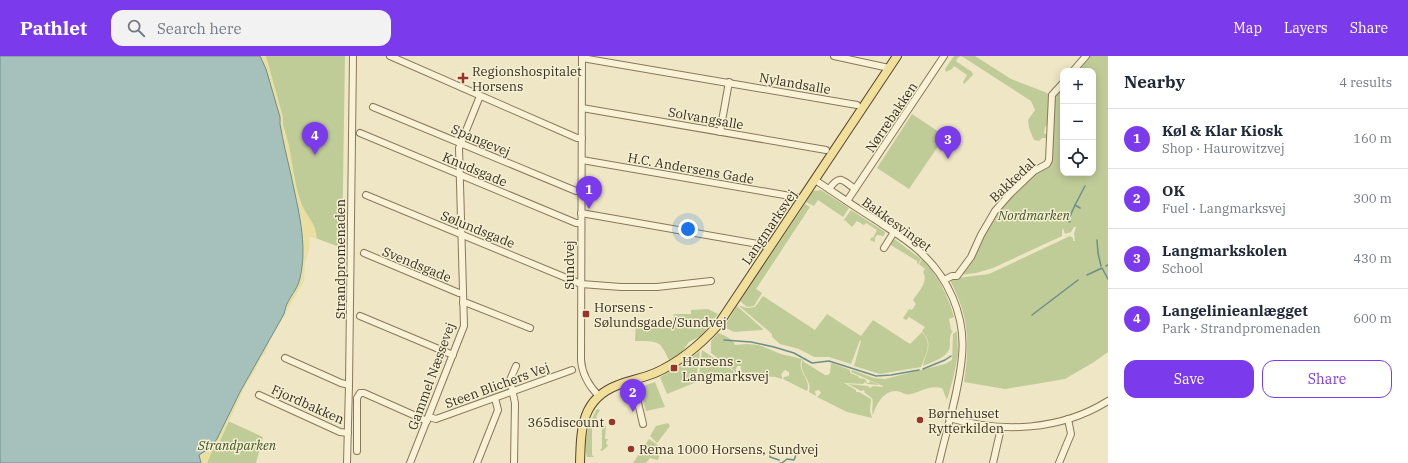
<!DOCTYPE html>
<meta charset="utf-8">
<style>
body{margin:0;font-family:"IBM Plex Serif",serif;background:#f2f2f3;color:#1f2937}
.controls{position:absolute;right:12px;top:12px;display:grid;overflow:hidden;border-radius:8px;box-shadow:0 2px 10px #0003}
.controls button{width:36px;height:36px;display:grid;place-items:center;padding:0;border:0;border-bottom:1px solid #e0e1e3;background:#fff;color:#1f2937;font:20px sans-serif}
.you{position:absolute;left:688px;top:173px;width:14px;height:14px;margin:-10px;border:3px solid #fff;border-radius:50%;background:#1a73e8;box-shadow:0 0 0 6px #1a73e833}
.badge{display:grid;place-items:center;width:26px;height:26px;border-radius:50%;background:#7c3aed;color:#fff;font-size:13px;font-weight:700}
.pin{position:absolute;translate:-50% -33px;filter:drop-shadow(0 1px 2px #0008)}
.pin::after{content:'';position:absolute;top:21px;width:14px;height:12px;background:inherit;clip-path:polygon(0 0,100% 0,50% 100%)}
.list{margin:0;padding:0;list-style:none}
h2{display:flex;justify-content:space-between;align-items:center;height:52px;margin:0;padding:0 16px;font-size:17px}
h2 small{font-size:13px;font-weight:400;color:#747a83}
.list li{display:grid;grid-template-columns:26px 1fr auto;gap:12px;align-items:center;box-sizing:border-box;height:60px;padding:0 16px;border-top:1px solid #e0e1e3}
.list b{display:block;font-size:15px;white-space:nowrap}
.list p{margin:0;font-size:13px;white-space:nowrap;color:#747a83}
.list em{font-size:13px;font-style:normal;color:#747a83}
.actions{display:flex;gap:8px;padding:12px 16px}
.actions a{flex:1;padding:9px 0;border:1px solid #7c3aed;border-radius:12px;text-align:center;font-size:14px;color:#7c3aed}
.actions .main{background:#7c3aed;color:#fff}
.icon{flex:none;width:22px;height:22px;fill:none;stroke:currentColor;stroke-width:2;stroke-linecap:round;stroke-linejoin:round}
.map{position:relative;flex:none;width:1108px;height:407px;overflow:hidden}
header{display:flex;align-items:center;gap:24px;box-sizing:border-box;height:56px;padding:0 20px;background:#7c3aed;color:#fff}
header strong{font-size:19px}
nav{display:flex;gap:22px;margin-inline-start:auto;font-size:14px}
.search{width:280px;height:36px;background:#f2f2f3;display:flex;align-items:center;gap:10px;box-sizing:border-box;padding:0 14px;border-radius:12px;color:#747a83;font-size:15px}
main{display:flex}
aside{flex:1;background:#fff}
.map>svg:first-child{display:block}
.green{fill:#c0cc98}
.sand{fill:#eadea1}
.water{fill:#a6c1bc;stroke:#6c8f8a}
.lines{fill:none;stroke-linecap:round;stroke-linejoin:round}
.stream{stroke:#6c8f8a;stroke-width:1.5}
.minor-casing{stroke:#88785a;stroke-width:8}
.major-casing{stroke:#56452e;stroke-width:10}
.minor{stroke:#f9f2d7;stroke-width:6}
.major{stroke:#f1df9c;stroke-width:8}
.poi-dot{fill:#97352b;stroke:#f5efd3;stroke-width:1.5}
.labels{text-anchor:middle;stroke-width:3;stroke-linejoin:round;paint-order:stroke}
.poi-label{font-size:13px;fill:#382e1e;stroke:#f5efd3;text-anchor:start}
.street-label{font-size:13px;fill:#382e1e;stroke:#f5efd3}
.park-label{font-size:13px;font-style:italic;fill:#445525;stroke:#f5efd3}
</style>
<header>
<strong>Pathlet</strong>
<div class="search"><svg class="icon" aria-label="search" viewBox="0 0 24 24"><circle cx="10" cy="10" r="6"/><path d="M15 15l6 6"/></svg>Search here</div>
<nav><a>Map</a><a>Layers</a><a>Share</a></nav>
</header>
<main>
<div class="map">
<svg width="1108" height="407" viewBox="0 0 1108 407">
<rect width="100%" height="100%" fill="#eee6c4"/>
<!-- green -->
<g class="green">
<path d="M261,0H345L342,192L302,177V171Z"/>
<path d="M954,0H960L956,4L957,6L972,16L973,19L964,28L963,26L967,19L954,10L952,13L946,16L945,13Z"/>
<path d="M960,0H975L1011,23L1045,36L1050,39L1049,67L1045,71L1044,77L1049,80L1048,82H1042L1039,85L1034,84L1029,72L1028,64L1035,54L1031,45L963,1Z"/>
<path d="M1082,0H1108V296L1094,306L1065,323L1005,333L964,326C970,285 969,261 950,224L957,222L989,218L1070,180L1073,182V185H1075L1074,178L1076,171H1074L1071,176L1065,178L1063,172L1062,175V180L993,212L976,217L960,219L995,157L1035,117L1048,109L1051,37L1063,22V117H1093V15H1069Z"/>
<path d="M912,58L945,80L909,133L877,112Z"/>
<path d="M821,134L849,152L843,161L818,144L814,150L806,146L813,135Z"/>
<path d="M805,148L810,151L756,233L762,237L754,250L747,251L740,245Z"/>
<path d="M851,154L885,176L884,180L877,179L875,182V186L870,184L872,181L873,182L877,174L866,167L864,169L857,165L852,171L845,164L843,165Z"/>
<path d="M893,182L921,203L918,208L917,207V205L889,188Z"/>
<path d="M922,203C938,220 948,239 954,261L949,263L951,274L953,275C949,280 950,284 950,290C948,302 932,306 923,310C926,296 934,288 922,275L925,271L909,261L906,264L903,262L909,253L912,254L916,248L913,244C918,236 929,226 923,216L925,213L919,208Z"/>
<path d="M763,240L815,274L827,258L861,280L873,264L910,288L922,276C933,287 926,298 921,311L880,318L854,310L861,285L860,284L851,308L829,301H814L799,293L780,288L772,281V278L738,249L747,252L755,251Z"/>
<path d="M737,250L763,273L762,274L734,276L724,271Z"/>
<path d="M708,253L718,258L701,280L689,286L682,296L669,304C659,282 657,286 635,285L636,264L673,266L674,258H691V254Z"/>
<path d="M957,275L958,298L953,323L947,344L942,332C929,329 923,335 911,338C906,340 901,335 896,335C883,335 876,349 873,359C871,353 874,347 872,342L865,337L864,334L861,335L848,328L868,330L870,332L873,330L883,331V330L851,316L852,314L874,322L885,323L945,308L952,304L953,278Z"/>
<path d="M718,277C724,279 733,283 735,289L746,288L759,289L781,298L802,303C796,315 812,324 807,335L783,323L784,321L789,320V316L785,314L781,318L782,320V323L775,321L738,318V315H741V310H737L736,313V316L711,297V285Z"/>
<path d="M702,294L735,316L737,318L700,324L699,319Z"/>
<path d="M700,295L697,317H693L692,319V322L695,324L698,322L699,325L667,338L660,321L677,312Z"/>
<path d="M803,303L804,306L825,319H828L830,317L831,308L832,307L850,314V317L858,320L859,322L865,323L867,327H869L870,325L880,329L867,328L865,326L863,328L844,327L856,334V336H859L871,343L870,355L872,362L847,356L817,341L821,337L819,334L815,335L816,340L809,336C813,324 797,316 803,303Z"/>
<path d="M655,326L665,351L646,355L640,331Z"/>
<path d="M597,353L600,354L596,361L597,362L596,364L606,370L605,383H608L606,387L608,390L602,395L600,394L602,392V372H592V399L594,401H587C583,386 589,366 597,353Z"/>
<path d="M228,365L263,381L256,407H207L212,395L220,385Z"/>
<path d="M668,367L670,370L657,387L650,380L656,370Z"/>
<path d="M649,383L662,392L658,404L650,402L646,407H633Z"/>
</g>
<!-- sand -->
<path class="sand" d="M260,0H266L283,61V69C293,95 292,124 302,149C308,163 316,166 317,183L310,180L309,194L305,207L304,225L269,286L265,298L261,301L256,313L246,328L220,385L212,395L207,407H201L199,399L204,397L217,383L240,336L284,258C285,254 286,249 288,246C292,238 298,232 300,222C308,188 298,153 291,119C287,102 283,85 280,68V61L266,13Z"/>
<!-- water -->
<path class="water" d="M0,0H260L266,13L280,61V68C283,85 287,102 291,119C298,153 308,188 300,222C298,232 292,238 288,246C286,249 285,254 284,258L240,336L217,383L210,392L199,399L201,407H0Z"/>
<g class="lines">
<!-- stream -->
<g class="stream">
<path d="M1075,149L1085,130"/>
<path d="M1070,166L1068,165L1075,149L1080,152"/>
<path d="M1097,184L1098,197L1101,210"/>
<path d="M1106,210L1108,209"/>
<path d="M1087,219L1102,212L1108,223"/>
<path d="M1032,259L1078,224"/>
<path d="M724,284L751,286L774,291L794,297L812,307L829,305L876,320L891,319L919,314"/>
<path d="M923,313L945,304L951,300"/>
<path d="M769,395L770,401L779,404"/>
<path d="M780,407H781"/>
<path d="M782,407L787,403L794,404L796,399L801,396L800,394"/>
</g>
<defs>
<g id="minor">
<path d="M390,0L577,82H582"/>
<path d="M582,0L581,304C582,318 588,329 599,340"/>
<path d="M834,0L889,12"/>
<path d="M582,2L857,49"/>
<path d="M1073,15L1086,0"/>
<path d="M373,51L576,135H581"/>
<path d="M582,52L826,94"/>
<path d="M720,76L729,26"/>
<path d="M360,77L576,167H581"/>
<path d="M582,104L796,141"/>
<path d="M815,124C835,137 855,151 876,164C890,174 905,182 918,194C948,220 966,260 962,300C959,335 947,372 939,407"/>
<path d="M829,133C840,118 842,124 855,133"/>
<path d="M366,139L581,228L621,231H657L711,225"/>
<path d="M847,145L944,0"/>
<path d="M581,157L764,189"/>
<path d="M884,192L894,176"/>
<path d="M364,197L459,237H463"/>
<path d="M944,224L952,220H957L971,201L981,179L995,155L1010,138L1034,115L1047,108L1049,104L1052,39L1063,27"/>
<path d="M463,247H467L530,272"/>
<path d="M360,260L453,299"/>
<path d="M285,302L341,327L349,329"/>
<path d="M633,325L643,368"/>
<path d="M259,339L340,376L348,377"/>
<path d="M429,361L436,363L572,314"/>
<path d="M949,362C1002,377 1060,375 1108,345"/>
<path d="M357,395V342L360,337H364L427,365"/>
<path d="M347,407L349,329L353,0"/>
<path d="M410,407L464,270L459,92L480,40"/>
<path d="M477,407L498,354L495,342"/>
<path d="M514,407L515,347L510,324L516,310"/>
<path d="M993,407L1001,372"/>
<path d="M1059,407L1071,378L1068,363"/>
</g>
<path id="major" d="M580,407C581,373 581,343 618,329C630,324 643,322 655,317C680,306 700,289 718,269L897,0"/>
</defs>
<!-- minor casing -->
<use href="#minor" class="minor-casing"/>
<!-- major casing -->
<use href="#major" class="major-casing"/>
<!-- minor -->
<use href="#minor" class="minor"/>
<!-- major -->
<use href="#major" class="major"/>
</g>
<!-- markers -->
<g class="poi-dot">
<path d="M461 16h4v4h4v4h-4v4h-4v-4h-4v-4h4z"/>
<rect x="582" y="254" width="8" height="8" rx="2"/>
<rect x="670" y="308" width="8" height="8" rx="2"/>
<circle cx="920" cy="364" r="4"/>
<circle cx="612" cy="366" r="4"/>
<circle cx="631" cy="393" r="4"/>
</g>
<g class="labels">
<!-- poi labels -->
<g class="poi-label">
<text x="472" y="20">Regionshospitalet<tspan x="472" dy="15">Horsens</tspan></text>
<text x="594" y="256">Horsens -<tspan x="594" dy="15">Sølundsgade/Sundvej</tspan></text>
<text x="682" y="310">Horsens -<tspan x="682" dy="15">Langmarksvej</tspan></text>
<text x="928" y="362">Børnehuset<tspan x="928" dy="15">Rytterkilden</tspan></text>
<text x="604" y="371" text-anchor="end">365discount</text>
<text x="639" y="398">Rema 1000 Horsens, Sundvej</text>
</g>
<!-- street labels -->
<g class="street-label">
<text transform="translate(795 27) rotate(10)" y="5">Nylandsalle</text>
<text transform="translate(891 61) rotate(-56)" y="5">Nørrebakken</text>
<text transform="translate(706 62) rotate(10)" y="5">Solvangsalle</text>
<text transform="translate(481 84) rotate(23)" y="5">Spangevej</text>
<text transform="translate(691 112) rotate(10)" y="5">H.C. Andersens Gade</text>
<text transform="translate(475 113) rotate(23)" y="5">Knudsgade</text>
<text transform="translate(1012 124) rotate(-43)" y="5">Bakkedal</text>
<text transform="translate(897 168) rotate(36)" y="5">Bakkesvinget</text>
<text transform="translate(769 171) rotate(-56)" y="5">Langmarksvej</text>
<text transform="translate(478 173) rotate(22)" y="5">Sølundsgade</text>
<text transform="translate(340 203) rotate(-90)" y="5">Strandpromenaden</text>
<text transform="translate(417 208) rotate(22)" y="5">Svendsgade</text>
<text transform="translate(569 209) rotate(-90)" y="5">Sundvej</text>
<text transform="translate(431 320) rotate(-70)" y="5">Gammel Næssevej</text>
<text transform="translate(497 329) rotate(-20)" y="5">Steen Blichers Vej</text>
<text transform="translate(308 348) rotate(24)" y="5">Fjordbakken</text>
</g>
<!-- park labels -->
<g class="park-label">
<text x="1034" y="164">Nordmarken</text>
<text x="237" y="394">Strandparken</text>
</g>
</g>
</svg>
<div class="controls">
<button>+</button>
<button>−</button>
<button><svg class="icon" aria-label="locate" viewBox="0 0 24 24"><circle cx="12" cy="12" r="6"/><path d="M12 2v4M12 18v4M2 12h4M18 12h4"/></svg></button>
</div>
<div class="you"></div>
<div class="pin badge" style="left:589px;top:153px">1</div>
<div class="pin badge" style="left:633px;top:356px">2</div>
<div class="pin badge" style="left:948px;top:103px">3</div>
<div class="pin badge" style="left:315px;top:99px">4</div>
</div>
<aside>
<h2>Nearby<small>4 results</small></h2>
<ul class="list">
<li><span class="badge">1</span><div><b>Køl &amp; Klar Kiosk</b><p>Shop · Haurowitzvej</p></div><em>160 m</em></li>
<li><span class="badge">2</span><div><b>OK</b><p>Fuel · Langmarksvej</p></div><em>300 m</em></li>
<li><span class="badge">3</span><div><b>Langmarkskolen</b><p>School</p></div><em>430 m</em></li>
<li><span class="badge">4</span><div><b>Langelinieanlægget</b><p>Park · Strandpromenaden</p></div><em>600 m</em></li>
</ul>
<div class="actions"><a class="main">Save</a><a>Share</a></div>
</aside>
</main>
